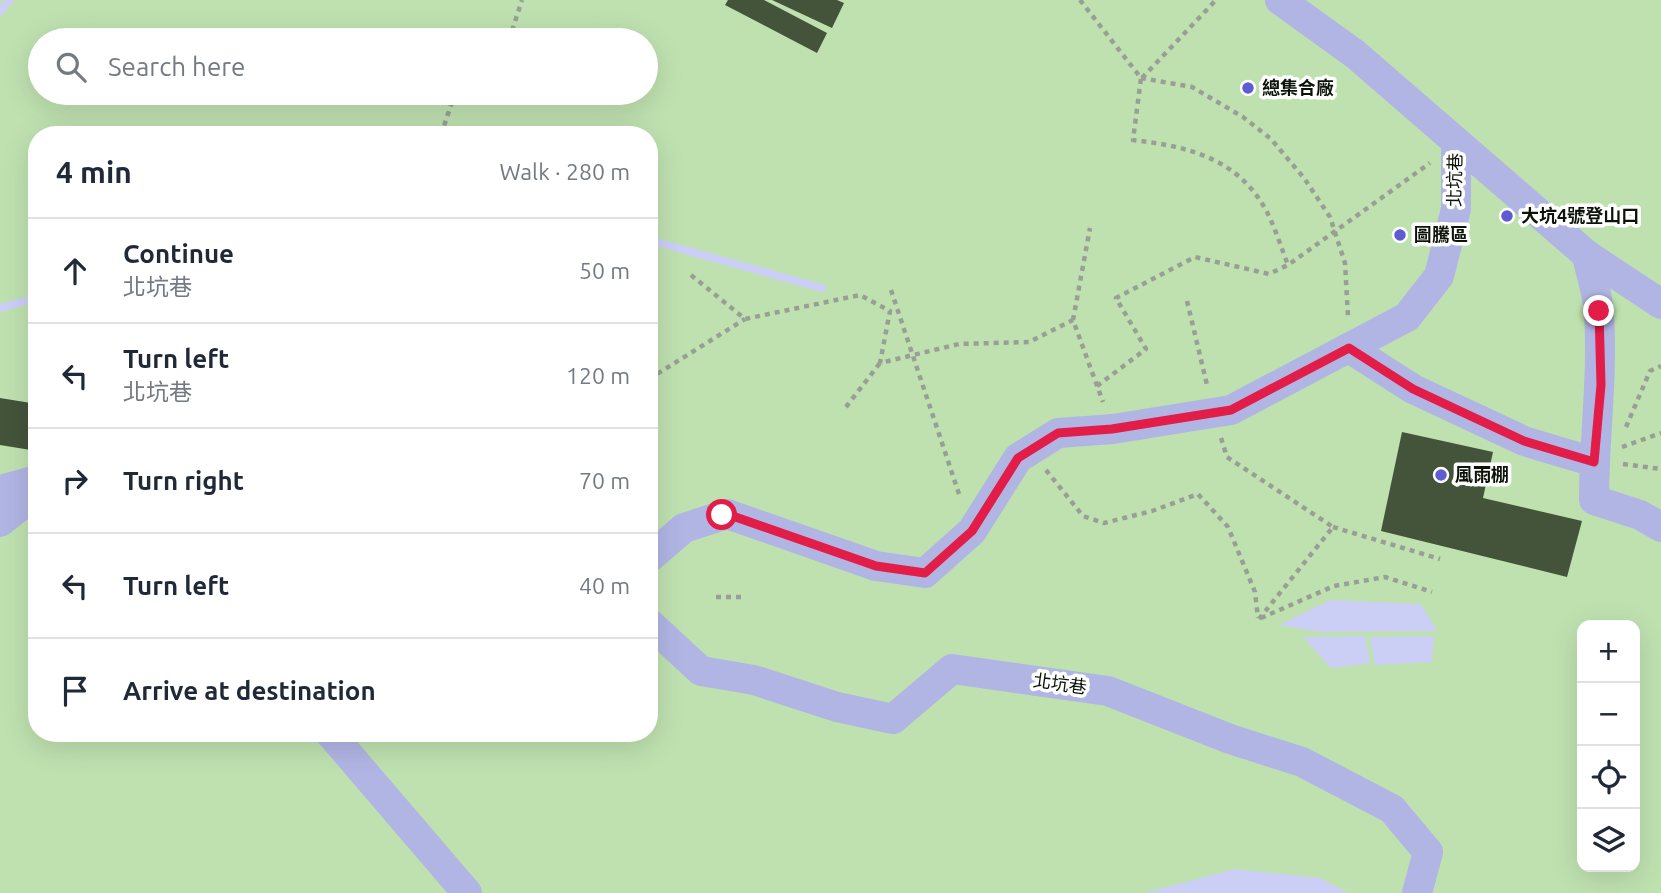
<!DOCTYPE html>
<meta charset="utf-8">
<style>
body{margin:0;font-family:Ubuntu,"Noto Sans TC",sans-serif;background:#f6f6f7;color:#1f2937}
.controls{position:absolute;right:21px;bottom:21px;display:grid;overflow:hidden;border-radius:14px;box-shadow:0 7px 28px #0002}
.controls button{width:63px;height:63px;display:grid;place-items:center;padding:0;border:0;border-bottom:2px solid #e0e1e3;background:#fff;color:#1f2937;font:35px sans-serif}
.stop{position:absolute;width:21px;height:21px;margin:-16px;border:5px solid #e11d48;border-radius:50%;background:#fff}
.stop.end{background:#e11d48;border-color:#fff;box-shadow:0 2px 7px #0008}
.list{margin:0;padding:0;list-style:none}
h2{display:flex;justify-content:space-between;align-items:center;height:91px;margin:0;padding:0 28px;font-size:30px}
h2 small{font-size:23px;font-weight:400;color:#747a83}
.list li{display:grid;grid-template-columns:46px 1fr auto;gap:21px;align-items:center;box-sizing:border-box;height:105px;padding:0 28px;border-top:2px solid #e0e1e3}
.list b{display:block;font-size:26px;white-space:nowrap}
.list p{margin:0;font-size:23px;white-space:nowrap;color:#747a83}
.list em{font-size:23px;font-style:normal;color:#747a83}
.icon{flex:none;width:38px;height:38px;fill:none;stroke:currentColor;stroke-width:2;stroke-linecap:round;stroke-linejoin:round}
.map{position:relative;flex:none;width:1661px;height:893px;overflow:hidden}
.search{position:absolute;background:#fff;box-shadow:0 7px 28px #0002;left:28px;top:28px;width:630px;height:77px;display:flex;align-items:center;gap:18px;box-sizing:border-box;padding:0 24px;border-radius:38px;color:#747a83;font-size:26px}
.panel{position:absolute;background:#fff;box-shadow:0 7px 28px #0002;left:28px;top:126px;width:630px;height:616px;border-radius:28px}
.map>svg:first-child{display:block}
.green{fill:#bfe1b0;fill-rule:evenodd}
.water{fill:#cbcff6}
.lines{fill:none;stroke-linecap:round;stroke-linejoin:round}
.stream{stroke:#cbcff6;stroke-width:8}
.building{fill:#43543b}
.path{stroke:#98a095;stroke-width:4.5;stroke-dasharray:5 5;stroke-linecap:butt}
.minor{stroke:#b1b5e4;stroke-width:30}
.route{stroke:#e11d48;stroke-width:9}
.poi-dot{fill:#605bd3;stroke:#fff;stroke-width:2.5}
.labels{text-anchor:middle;stroke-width:7;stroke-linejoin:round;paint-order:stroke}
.poi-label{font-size:18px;font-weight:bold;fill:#0c1309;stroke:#fff;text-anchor:start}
.street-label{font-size:18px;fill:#0c1309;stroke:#fff}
</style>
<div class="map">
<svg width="1661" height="893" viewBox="0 0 1661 893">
<rect width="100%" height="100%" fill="#f6fef2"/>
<!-- green -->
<path class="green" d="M0,0H1661V893H0ZM40,40H646V93H40ZM37,135H649V733H37ZM1582,625H1635V867H1582Z"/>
<!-- water -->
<g class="water">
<path d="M1330,600L1421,604L1437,631L1321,632L1279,625Z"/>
<path d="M1365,636L1370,663L1331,668L1303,637Z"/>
<path d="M1434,636L1432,662L1375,665L1370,637Z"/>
<path d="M1235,869L1320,878L1348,893H1144Z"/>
</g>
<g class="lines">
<!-- stream -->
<g class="stream">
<path d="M0,11L10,0"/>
<path d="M649,240L822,288"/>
<path d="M0,308L37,298"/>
</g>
</g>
<!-- building -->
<g class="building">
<path d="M728,0H764L827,33L817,53L725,5Z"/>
<path d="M772,0H837L844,3L832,28Z"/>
<path d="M0,398L37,404V451L0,445Z"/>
<path d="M1402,432L1493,452L1483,498L1582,521L1567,577L1381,531Z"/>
</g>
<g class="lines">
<!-- path -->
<g class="path">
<path d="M1080,0L1141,78L1133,140C1185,146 1234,157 1263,205C1274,223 1280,245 1288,265"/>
<path d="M509,40L522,0"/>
<path d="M1141,78L1192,87L1243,117L1271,139L1304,178L1330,217L1345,263L1348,316"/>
<path d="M1142,78L1216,0"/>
<path d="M441,135L455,93"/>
<path d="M691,275L745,319L860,295L890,311L880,363L959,344L1029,342L1073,320L1103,402"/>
<path d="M891,290L960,497"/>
<path d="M1187,301L1207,385"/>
<path d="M1073,320L1090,228"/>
<path d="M649,379L745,319"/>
<path d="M1097,386L1146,349L1116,298L1195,257L1269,274L1288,265L1430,163"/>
<path d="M846,407L880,363"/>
<path d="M1626,427L1650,371L1661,366"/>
<path d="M1221,438L1227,457L1333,527L1259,619"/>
<path d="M1622,447L1661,433"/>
<path d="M1623,464L1661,469"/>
<path d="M1046,470L1083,516L1104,523L1152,511L1198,494L1228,527L1255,592L1258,618"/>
<path d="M1333,527L1440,559"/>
<path d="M716,597H743"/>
<path d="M1261,618L1334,586L1385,577L1432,592"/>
</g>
<!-- minor -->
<g class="minor">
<path d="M1280,0L1355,54L1587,255L1661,304"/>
<path d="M1587,255C1591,275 1598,295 1599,314C1603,377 1594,438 1594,500L1640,515L1661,527"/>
<path d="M1349,348L1413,389L1524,441L1594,462"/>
<path d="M0,490L37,480"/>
<path d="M0,522L37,493"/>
<path d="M649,558L684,528L727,514L876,566L925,573L972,531L1018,458L1058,433L1113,429L1231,410L1407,317L1439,276L1456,209V144"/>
<path d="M649,623L701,671L754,680L837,707L893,719L952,669L1108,691L1230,739L1302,762L1392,809L1428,852L1417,893"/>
<path d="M330,733L467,893"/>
</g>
</g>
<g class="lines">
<!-- route -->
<path class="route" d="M722,515L727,514L876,566L925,573L972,531L1018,458L1058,433L1112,429L1231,410L1349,348L1413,389L1524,441L1594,462L1601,385L1599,311"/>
</g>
<!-- markers -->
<g class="poi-dot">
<circle cx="1248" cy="88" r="7"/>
<circle cx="1507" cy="216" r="7"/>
<circle cx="1400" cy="235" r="7"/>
<circle cx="1441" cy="475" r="7"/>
</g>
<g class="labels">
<!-- poi labels -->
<g class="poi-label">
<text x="1262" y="94">總集合廠</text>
<text x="1521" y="222">大坑4號登山口</text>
<text x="1414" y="241">圖騰區</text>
<text x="1455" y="481">風雨棚</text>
</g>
<!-- street labels -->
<g class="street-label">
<text transform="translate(1455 180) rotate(-89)" y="6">北坑巷</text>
<text transform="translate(1060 684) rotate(8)" y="6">北坑巷</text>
</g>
</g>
</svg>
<div class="controls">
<button>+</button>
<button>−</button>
<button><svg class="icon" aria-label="locate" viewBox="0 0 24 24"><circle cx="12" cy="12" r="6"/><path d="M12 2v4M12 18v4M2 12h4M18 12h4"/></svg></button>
<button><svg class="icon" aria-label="layers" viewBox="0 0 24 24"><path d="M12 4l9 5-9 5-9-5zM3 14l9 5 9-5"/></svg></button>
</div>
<div class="stop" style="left:722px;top:515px"></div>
<div class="stop end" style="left:1599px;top:311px"></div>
<div class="search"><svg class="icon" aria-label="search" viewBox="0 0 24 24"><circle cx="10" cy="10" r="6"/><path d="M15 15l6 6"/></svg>Search here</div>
<section class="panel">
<h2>4 min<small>Walk · 280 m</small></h2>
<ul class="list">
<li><svg class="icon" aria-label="ahead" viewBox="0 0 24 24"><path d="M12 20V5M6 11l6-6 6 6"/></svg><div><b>Continue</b><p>北坑巷</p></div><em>50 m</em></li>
<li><svg class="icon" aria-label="left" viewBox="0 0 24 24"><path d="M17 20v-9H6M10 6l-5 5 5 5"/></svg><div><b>Turn left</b><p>北坑巷</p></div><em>120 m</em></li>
<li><svg class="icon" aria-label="right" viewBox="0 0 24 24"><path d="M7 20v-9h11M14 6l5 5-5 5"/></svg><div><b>Turn right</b></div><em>70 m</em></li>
<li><svg class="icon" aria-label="left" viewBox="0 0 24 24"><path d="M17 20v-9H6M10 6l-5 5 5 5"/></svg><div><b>Turn left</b></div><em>40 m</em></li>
<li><svg class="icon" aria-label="arrive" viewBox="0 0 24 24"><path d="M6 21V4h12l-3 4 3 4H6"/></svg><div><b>Arrive at destination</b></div></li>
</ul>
</section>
</div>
